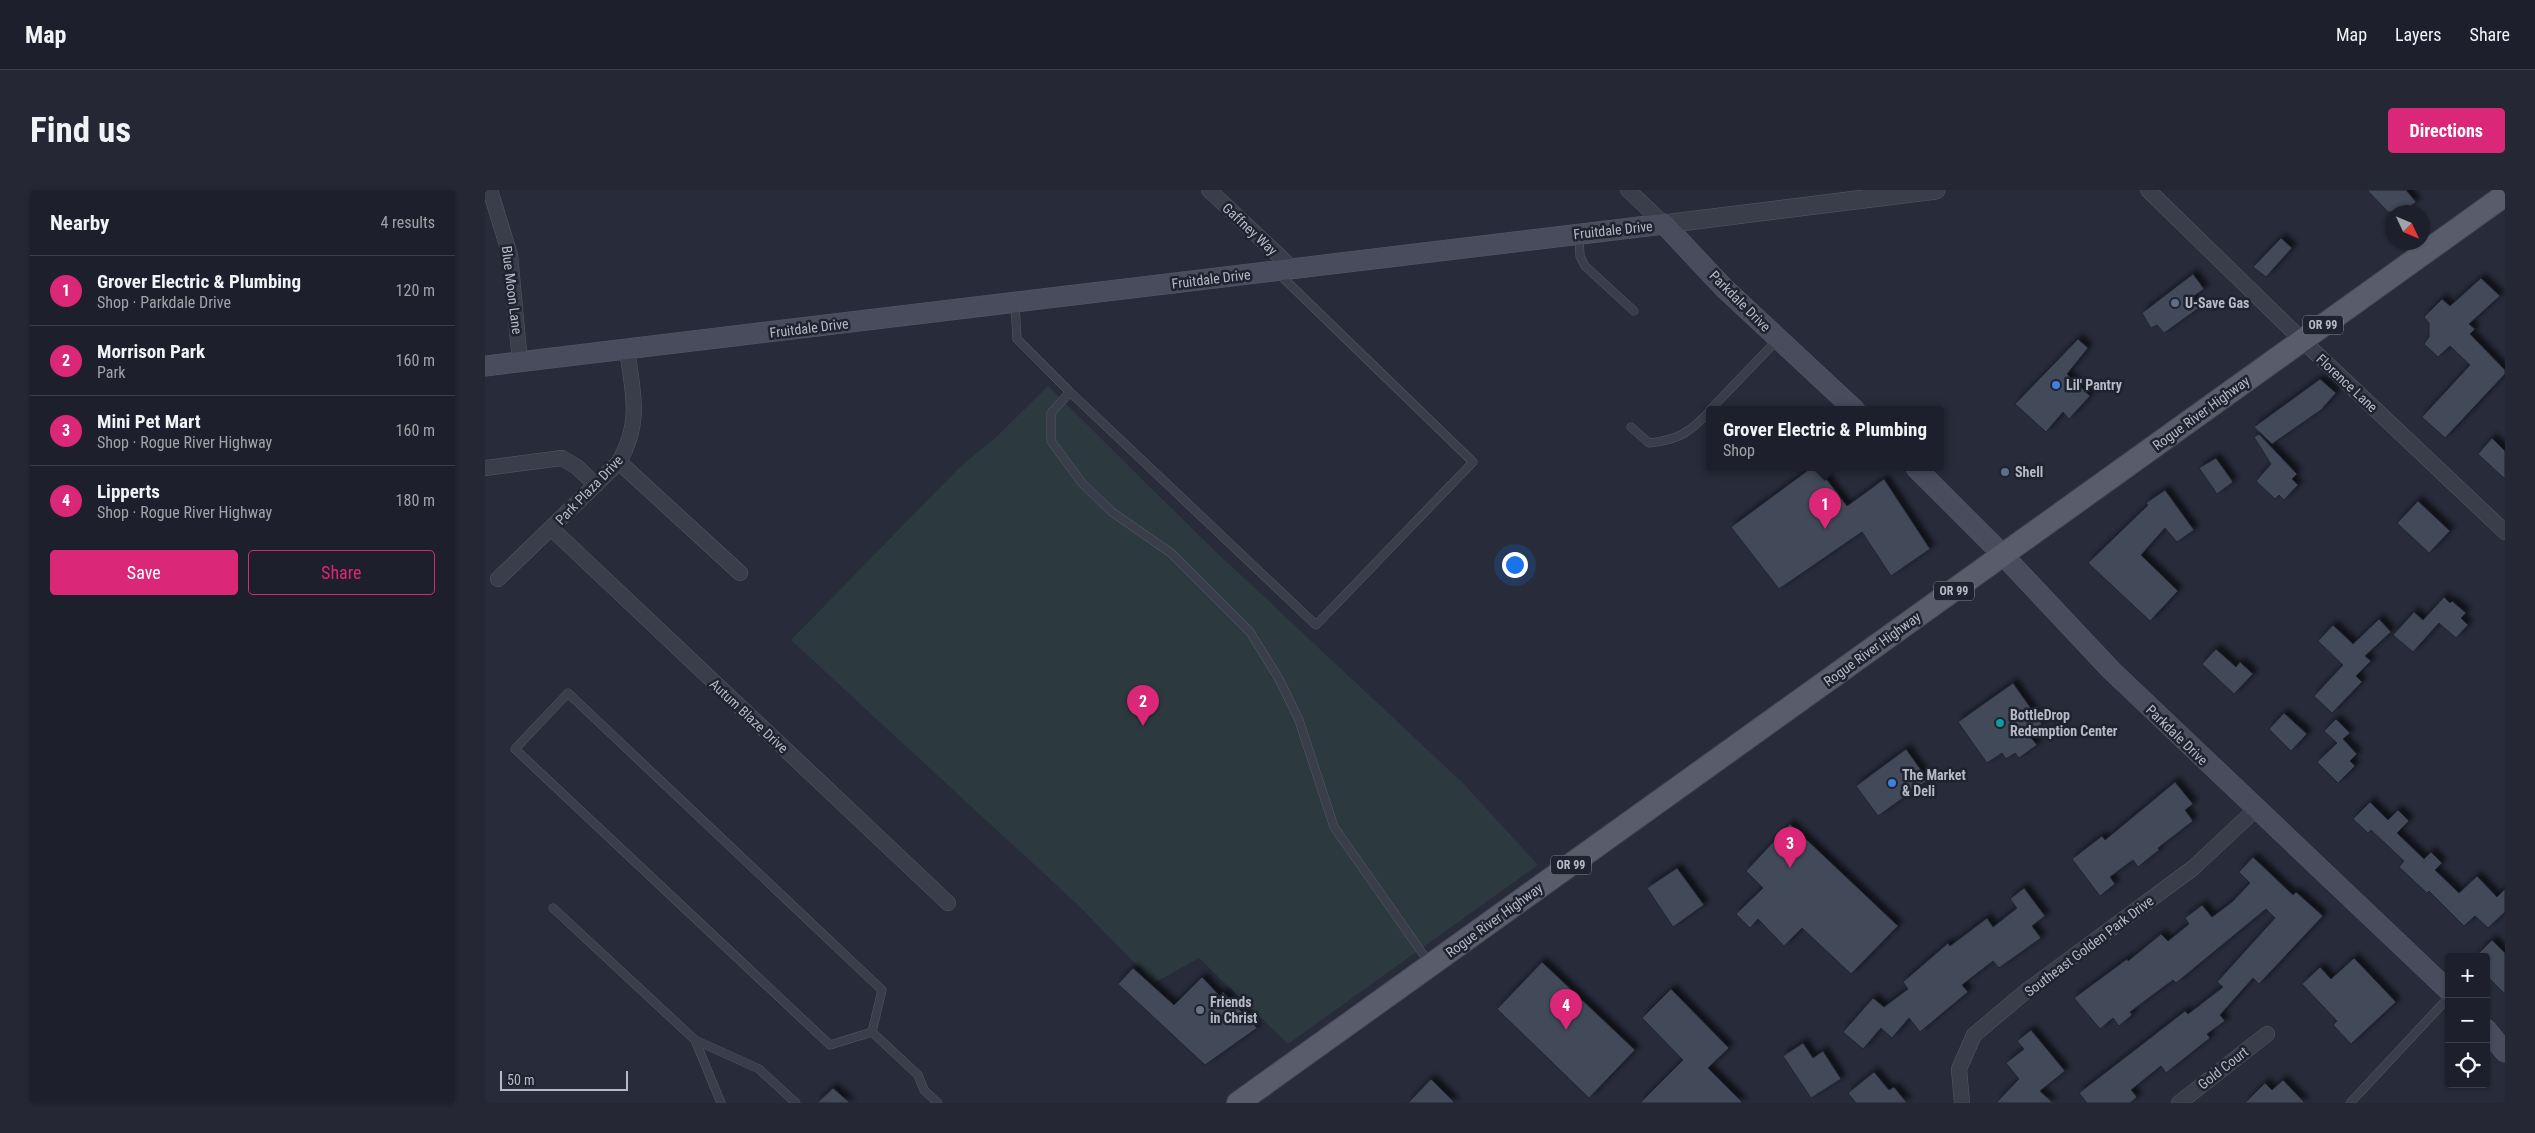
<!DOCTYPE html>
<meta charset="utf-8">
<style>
body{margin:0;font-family:"Roboto Condensed",sans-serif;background:#252834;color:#f1f3f6}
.controls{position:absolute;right:15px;bottom:15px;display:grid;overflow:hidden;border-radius:5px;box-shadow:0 1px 4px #0004}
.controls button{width:45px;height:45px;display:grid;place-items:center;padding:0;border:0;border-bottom:1px solid #3b3e48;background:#1d202c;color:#f1f3f6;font:25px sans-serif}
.compass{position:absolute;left:1900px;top:15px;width:45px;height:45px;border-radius:50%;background:#1d202c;box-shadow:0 1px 4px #0004;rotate:134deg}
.scale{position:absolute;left:15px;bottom:12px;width:128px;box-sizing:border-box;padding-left:5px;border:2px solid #b6b9c6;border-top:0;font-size:14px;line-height:18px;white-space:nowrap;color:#b6b9c6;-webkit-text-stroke:4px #1f2330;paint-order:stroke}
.you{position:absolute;left:1029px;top:374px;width:18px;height:18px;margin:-12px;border:4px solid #fff;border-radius:50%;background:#1a73e8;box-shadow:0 0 0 8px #1a73e833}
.badge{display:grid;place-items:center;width:32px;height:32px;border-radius:50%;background:#db2777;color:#fff;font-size:16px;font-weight:700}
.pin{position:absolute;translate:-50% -41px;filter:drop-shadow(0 1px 2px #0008)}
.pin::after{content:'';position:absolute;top:26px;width:18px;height:15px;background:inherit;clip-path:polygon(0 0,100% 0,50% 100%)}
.popup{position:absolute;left:1221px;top:216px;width:238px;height:65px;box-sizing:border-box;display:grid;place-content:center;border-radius:5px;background:#1d202c;filter:drop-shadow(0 1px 4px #0005);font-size:16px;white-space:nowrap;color:#a0a3a9}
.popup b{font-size:19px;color:#f1f3f6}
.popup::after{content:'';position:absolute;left:50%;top:100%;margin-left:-10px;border:10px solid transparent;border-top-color:#1d202c}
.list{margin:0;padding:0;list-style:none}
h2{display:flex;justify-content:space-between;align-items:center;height:65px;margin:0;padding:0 20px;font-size:21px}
h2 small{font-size:16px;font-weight:400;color:#a0a3a9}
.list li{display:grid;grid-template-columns:32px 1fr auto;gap:15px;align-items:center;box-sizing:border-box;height:70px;padding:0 20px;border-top:1px solid #3b3e48}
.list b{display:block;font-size:19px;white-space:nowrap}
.list p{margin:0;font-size:16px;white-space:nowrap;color:#a0a3a9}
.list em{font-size:16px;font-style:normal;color:#a0a3a9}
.actions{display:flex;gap:10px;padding:15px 20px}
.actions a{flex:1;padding:11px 0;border:1px solid #db2777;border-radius:5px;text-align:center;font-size:18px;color:#db2777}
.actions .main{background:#db2777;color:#fff}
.icon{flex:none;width:28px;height:28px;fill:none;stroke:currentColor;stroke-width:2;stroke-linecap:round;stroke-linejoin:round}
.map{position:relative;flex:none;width:2020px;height:913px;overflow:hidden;border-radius:5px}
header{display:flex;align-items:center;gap:30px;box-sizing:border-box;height:70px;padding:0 25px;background:#1d202c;border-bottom:1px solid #3b3e48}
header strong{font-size:24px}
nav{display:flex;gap:28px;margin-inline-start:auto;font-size:18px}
.intro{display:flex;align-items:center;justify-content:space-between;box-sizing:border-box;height:120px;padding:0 30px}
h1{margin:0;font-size:35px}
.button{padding:12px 22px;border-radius:5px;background:#db2777;color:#fff;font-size:18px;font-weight:700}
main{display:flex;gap:30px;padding:0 30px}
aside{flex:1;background:#1d202c;border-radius:5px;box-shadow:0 1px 4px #0004}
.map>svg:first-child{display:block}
.green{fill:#2c3a3f}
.building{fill:#434959;stroke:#212532;filter:url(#shadow)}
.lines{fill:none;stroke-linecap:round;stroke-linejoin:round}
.service-casing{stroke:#555966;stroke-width:9}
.minor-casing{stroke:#555966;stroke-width:16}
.tertiary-casing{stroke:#555966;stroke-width:19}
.secondary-casing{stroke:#555966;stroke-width:21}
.primary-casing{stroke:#434754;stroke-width:24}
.service{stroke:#3a3e4b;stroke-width:8}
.minor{stroke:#3a3e4b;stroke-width:15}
.tertiary{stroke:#3a3e4b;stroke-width:18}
.secondary{stroke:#494c5d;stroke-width:20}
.primary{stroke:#595d6b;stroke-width:22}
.service-dot{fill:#5c6f8a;stroke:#1f2330;stroke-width:2}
.shop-dot{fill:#3f7fe0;stroke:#1f2330;stroke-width:2}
.culture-dot{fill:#0f9aa8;stroke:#1f2330;stroke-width:2}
.worship-dot{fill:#6b7280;stroke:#1f2330;stroke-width:2}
.labels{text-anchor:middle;stroke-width:5;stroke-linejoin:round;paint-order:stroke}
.shield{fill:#1f2330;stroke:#898c99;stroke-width:1}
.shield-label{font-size:12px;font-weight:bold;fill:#b6b9c6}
.street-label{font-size:14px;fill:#b6b9c6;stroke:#1f2330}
.poi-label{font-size:14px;font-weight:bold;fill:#b6b9c6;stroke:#1f2330;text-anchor:start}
</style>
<header>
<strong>Map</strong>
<nav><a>Map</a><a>Layers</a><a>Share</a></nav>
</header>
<div class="intro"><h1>Find us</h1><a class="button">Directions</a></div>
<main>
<aside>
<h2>Nearby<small>4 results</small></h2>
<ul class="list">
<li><span class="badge">1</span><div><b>Grover Electric &amp; Plumbing</b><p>Shop · Parkdale Drive</p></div><em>120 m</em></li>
<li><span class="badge">2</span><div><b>Morrison Park</b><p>Park</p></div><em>160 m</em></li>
<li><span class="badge">3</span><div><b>Mini Pet Mart</b><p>Shop · Rogue River Highway</p></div><em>160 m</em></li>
<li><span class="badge">4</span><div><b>Lipperts</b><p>Shop · Rogue River Highway</p></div><em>180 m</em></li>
</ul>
<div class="actions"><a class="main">Save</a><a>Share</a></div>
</aside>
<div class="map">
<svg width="2020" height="913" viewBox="0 0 2020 913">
<defs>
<filter id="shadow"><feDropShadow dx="4.5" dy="-4.5" stdDeviation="2.5" flood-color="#0009"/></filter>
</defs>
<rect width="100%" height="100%" fill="#272b3a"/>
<!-- green -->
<path class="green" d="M563,196L731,362L978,593L1053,675L803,854L714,768L669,793L595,717L306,450L476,276L511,247Z"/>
<!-- building -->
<g class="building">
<path d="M1882,0H1921L1931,12L1918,22H1903Z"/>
<path d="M1796,48L1807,58L1781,87L1768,77Z"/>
<path d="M1708,84L1719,99L1706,108L1714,118L1679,143L1672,135L1666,138L1657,123Z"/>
<path d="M1996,88L2015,106L1984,134L1990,139L1985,144L2020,180V184L1960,248L1937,227L1985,175L1965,156L1953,167L1939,154L1944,147V133L1939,127L1957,109L1965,116Z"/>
<path d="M1593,149L1603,158L1582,184L1605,206L1584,229L1578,222L1561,242L1530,214Z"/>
<path d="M1835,189L1851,203L1836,220L1787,254L1769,237Z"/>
<path d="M1774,244L1812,284L1807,289L1813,295L1799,310L1794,305L1790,309L1771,291L1786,274L1769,247Z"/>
<path d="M2007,248L2020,261V289L1993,264Z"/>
<path d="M1731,268L1748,292L1732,304L1714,278Z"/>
<path d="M1326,278H1333L1362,316L1399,289L1445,359L1406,386L1377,342L1294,399L1246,337Z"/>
<path d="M1680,300L1709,340L1692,352L1680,338L1656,365L1693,401L1665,431L1603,373L1663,315L1661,313Z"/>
<path d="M1933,311L1965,341L1944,363L1912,333Z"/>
<path d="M1959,407L1965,413L1967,411L1981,423L1976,428L1983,435L1971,448L1954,433L1928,462L1908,445L1929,422L1938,430Z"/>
<path d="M1894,429L1906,442L1880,466L1886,471L1871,486L1877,492L1847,523L1829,506L1858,475L1833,451L1848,435L1868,454Z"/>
<path d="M1731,459L1751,477L1755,472L1768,484L1749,504L1717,474Z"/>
<path d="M1528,493L1557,534L1543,544L1552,555L1534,568L1530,563L1521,569L1517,563L1502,573L1473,532Z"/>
<path d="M1799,523L1822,544L1806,561L1784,539Z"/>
<path d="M1851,529L1865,543L1858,549L1872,564L1865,571L1870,576L1853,593L1832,572L1852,553L1839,541Z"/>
<path d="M1421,559L1443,590L1393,626L1371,596Z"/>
<path d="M1690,592L1708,614L1700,620L1708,631L1673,658L1674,660L1653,677L1648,670L1625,687L1630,694L1615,706L1587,669L1617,646L1620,650Z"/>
<path d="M1885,612L1903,630L1913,620L1924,631L1912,643L1939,669L1946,662L1957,673L1950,680L1974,703L1992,686L2012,707L2020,699V722L2003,738L1990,726L1979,736L1944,701L1942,703L1914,677L1919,671L1886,640L1883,643L1868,629Z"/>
<path d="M1305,634L1413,736L1366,784L1317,738L1299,756L1273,729L1265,738L1251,724L1278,698L1261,681Z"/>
<path d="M1768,667L1808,705L1811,702L1838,726L1774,794L1768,788L1735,825L1740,831L1722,844L1725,848L1681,883L1676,876L1646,900L1652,907L1645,913H1602L1594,903L1700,821L1703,824L1738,797L1732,792L1790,728L1781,719L1691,793L1688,790L1645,822L1647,825L1634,836L1628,828L1615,839L1589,808L1642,769L1643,771L1676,744L1683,751L1704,734L1700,728L1717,715L1727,727L1747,712L1765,693L1754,682Z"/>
<path d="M1192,678L1219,715L1188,737L1162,698Z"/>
<path d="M1539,698L1560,726L1547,736L1556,748L1514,778L1508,771L1477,795L1483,802L1435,842L1424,828L1407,848L1396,838L1378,859L1358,842L1388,808L1399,817L1423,799L1418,792L1463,753L1465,756L1502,728L1508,737L1532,718L1525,709Z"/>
<path d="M2007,750L2020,763V804L2001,785V767H1990Z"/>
<path d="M1869,768L1911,812L1866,854L1848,835L1852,831L1817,794L1835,777L1846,789Z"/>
<path d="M1057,772L1150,860L1104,908L1012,819Z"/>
<path d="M648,778L689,815L717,787L735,806L738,802L772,838L720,875L633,794Z"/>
<path d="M1186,799L1244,858L1223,878L1258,913H1155L1198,870L1157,828Z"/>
<path d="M1546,840L1580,881L1555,901L1568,913H1511L1534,889L1521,873L1539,859L1532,851Z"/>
<path d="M1318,853L1328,868L1338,861L1356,889L1326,908L1298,866Z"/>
<path d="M1389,882L1404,900L1409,897L1422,913H1371L1363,903Z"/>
<path d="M946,889L970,913H923Z"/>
<path d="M1798,890L1820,913H1760L1780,893L1787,900Z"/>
<path d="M348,898L365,913H332Z"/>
</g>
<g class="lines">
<defs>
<g id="service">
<path d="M1094,46L1095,66L1100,76L1149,121"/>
<path d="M530,114L532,149L585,202L831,435L988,272L794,84"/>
<path d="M585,202L566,223V251L597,293L627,322L686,363L765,442L794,489L814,530L849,637L945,774"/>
<path d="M1225,220L1293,149"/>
<path d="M1146,237L1164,253C1194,250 1205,242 1225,221"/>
<path d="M83,503L397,800L387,842L345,855L30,559Z"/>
<path d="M68,718L210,850L274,879L311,913"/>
<path d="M387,842L433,885L439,900L453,913"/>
<path d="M210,850L236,913"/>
<path d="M1865,913L1964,807"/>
</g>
<g id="minor">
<path d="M5,0L25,65L35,172"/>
<path d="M724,0L807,78"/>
<path d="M1143,0L1179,34"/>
<path d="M1663,0L1817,150L2020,342"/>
<path d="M134,272L255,383"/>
<path d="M0,278L77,268L92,277L111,295"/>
<path d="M67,339L463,713"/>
<path d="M13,389L134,272C157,232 148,203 142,160"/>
<path d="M1477,913L1474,879L1489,845L1540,802L1708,678L1771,619"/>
<path d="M1694,913L1782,844"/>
</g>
<path id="tertiary" d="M1179,34L1451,0"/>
<g id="secondary">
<path d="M0,176L1179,34L1239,98L1370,220"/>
<path d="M1431,278L1518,365L1626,480L1964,801"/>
<path d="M2001,839L2020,862"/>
</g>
<path id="primary" d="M753,913L2020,5"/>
</defs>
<!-- service casing -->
<use href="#service" class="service-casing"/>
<!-- minor casing -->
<use href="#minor" class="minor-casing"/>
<!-- tertiary casing -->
<use href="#tertiary" class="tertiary-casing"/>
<!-- secondary casing -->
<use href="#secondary" class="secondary-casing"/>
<!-- primary casing -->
<use href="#primary" class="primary-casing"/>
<!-- service -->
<use href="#service" class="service"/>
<!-- minor -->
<use href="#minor" class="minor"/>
<!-- tertiary -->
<use href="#tertiary" class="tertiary"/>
<!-- secondary -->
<use href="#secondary" class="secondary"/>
<!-- primary -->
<use href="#primary" class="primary"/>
</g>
<!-- markers -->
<g class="service-dot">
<circle cx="1690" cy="113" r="5"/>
<circle cx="1520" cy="282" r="5"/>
</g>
<g class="shop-dot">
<circle cx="1571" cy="195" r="5"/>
<circle cx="1407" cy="593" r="5"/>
</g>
<circle class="culture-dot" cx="1515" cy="533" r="5"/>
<circle class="worship-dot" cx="715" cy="820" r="5"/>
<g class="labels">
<!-- shield labels -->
<g class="shield">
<rect x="1818" y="125.5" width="40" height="19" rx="4"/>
<rect x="1449" y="391.5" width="40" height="19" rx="4"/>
<rect x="1066" y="665.5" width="40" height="19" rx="4"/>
</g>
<g class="shield-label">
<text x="1838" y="139">OR 99</text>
<text x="1469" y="405">OR 99</text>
<text x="1086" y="679">OR 99</text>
</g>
<!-- street labels -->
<g class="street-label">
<text transform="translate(765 39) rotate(43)" y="5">Gaffney Way</text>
<text transform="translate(1128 40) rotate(-6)" y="5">Fruitdale Drive</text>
<text transform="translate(726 89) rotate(-7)" y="5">Fruitdale Drive</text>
<text transform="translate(27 100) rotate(83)" y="5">Blue Moon Lane</text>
<text transform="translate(1255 111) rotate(45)" y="5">Parkdale Drive</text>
<text transform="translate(324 138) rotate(-7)" y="5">Fruitdale Drive</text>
<text transform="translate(1862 193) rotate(43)" y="5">Florence Lane</text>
<text transform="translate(1716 223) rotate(-36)" y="5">Rogue River Highway</text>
<text transform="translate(104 300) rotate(-46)" y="5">Park Plaza Drive</text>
<text transform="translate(1387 459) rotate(-36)" y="5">Rogue River Highway</text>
<text transform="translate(264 526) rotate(43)" y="5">Autum Blaze Drive</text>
<text transform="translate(1692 545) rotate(44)" y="5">Parkdale Drive</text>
<text transform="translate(1009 730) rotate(-36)" y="5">Rogue River Highway</text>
<text transform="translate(1604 756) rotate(-37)" y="5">Southeast Golden Park Drive</text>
<text transform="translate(1738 878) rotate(-38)" y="5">Gold Court</text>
</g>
<!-- poi labels -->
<g class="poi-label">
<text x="1700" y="118">U-Save Gas</text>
<text x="1581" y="200">Lil' Pantry</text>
<text x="1530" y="287">Shell</text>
<text x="1525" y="530">BottleDrop<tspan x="1525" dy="16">Redemption Center</tspan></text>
<text x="1417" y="590">The Market<tspan x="1417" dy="16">&amp; Deli</tspan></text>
<text x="725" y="817">Friends<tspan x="725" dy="16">in Christ</tspan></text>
</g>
</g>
</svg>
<div class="controls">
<button>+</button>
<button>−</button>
<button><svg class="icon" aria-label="locate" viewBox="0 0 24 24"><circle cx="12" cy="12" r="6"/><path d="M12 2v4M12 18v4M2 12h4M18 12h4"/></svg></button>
</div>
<svg class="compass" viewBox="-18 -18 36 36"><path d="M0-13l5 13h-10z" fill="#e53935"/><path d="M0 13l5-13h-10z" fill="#a0a3a9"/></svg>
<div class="scale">50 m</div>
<div class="you"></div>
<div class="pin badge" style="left:1340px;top:339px">1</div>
<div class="popup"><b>Grover Electric &amp; Plumbing</b>Shop</div>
<div class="pin badge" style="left:658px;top:536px">2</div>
<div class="pin badge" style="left:1305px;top:678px">3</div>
<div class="pin badge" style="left:1081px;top:840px">4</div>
</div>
</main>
